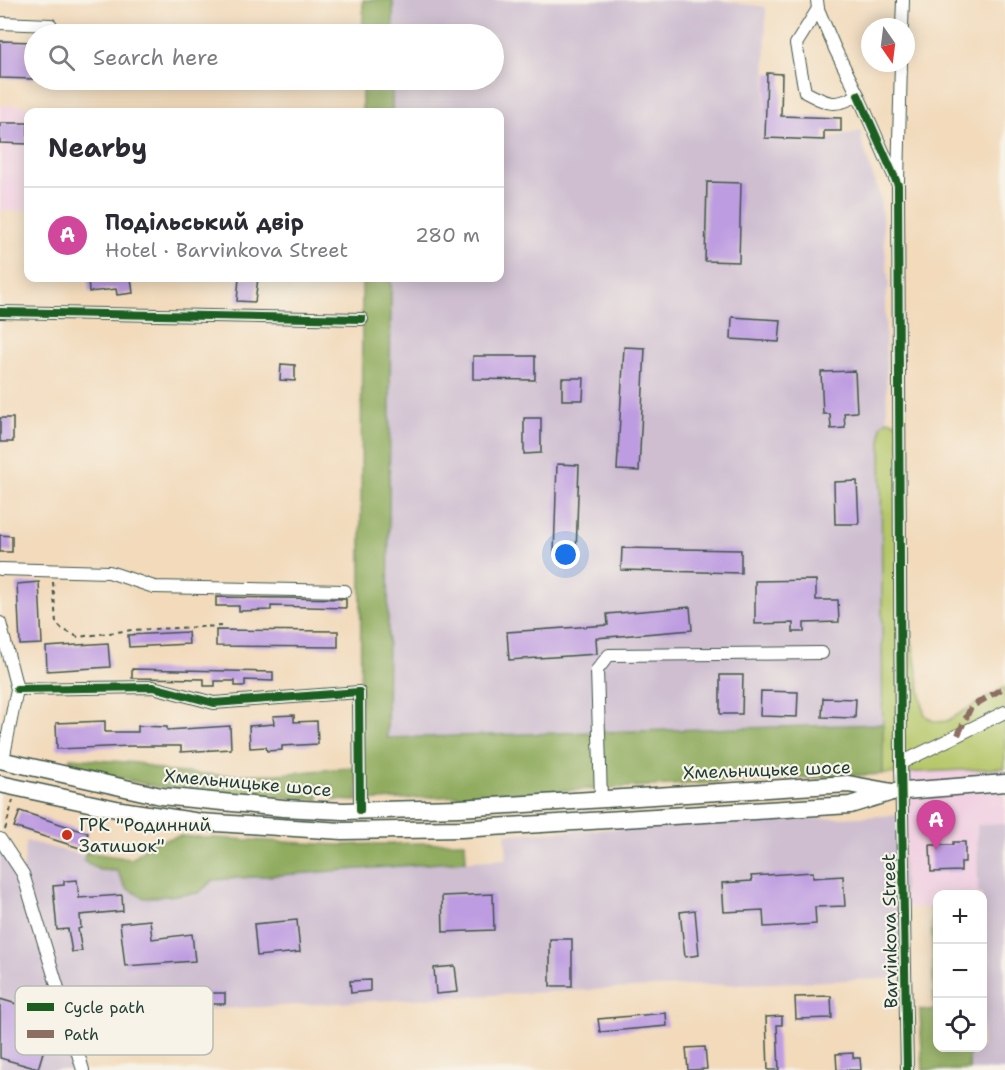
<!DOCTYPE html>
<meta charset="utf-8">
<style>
body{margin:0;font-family:"Shantell Sans",sans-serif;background:#f2f2f3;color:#2b2b33}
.controls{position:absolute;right:18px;bottom:18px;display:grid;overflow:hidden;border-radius:12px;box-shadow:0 3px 15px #0003}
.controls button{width:54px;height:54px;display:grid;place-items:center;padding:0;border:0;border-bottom:2px solid #e1e1e2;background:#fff;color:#2b2b33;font:30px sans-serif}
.compass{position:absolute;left:861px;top:18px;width:54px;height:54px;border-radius:50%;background:#fff;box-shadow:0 3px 15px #0003;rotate:166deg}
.you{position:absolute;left:566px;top:555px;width:21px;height:21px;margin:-15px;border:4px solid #fff;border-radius:50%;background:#1a73e8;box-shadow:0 0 0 9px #1a73e833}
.badge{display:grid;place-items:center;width:39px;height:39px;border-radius:50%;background:#1a73e8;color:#fff;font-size:20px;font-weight:700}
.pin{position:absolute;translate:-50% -50px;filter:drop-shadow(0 2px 3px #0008)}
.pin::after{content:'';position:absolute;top:32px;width:21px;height:18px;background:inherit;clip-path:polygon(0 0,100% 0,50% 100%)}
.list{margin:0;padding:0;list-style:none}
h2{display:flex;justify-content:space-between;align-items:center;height:78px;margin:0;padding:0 24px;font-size:26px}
h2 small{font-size:20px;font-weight:400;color:#7c7c81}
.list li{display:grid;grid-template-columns:39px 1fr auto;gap:18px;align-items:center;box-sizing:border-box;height:96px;padding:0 24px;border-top:2px solid #e1e1e2}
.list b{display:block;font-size:22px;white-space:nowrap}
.list p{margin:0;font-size:20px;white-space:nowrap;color:#7c7c81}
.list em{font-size:20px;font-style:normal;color:#7c7c81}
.icon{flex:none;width:33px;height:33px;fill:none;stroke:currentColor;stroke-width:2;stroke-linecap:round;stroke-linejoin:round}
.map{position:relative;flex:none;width:1005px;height:1070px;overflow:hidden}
.search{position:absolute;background:#fff;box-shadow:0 3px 15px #0003;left:24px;top:24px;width:480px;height:66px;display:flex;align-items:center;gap:15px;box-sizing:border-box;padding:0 21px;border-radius:33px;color:#7c7c81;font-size:22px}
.panel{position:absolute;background:#fff;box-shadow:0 3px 15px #0003;left:24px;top:108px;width:480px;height:174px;border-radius:12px}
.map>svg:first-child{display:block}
.built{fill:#f1d0e2}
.industrial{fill:#cebed0}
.green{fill:#b6c76a;stroke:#6a824f;stroke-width:1.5}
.forest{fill:#90ac5e;stroke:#587449;stroke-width:1.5}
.building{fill:#be9ce1}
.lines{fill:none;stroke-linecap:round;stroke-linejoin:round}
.minor-casing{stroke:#3f5548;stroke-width:14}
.highway-casing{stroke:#3f5548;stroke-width:19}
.path{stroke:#3f5548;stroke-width:2;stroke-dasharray:4.5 4.5;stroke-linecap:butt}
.minor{stroke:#fff;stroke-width:12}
.highway{stroke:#fff;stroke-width:16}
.quiet{stroke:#8d6e63;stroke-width:6;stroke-dasharray:12 6;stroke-linecap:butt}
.cycleway-casing{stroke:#f7f3e8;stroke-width:11}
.cycleway{stroke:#1b5e20;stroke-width:8}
.poi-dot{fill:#c8321e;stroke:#f7f3e8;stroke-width:2}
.labels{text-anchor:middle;stroke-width:4.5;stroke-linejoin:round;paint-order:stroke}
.street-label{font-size:18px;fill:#1f3d34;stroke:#f7f3e8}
.poi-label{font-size:18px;fill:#1f3d34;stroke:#f7f3e8;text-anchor:start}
.key{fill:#f7f3e8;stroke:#b6bcb2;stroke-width:1.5}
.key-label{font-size:16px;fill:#1f3d34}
</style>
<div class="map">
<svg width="1005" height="1070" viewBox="0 0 1005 1070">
<rect width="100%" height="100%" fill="#f7f3e8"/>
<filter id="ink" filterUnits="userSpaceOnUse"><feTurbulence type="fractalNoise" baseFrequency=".0167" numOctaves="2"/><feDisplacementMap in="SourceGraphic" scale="12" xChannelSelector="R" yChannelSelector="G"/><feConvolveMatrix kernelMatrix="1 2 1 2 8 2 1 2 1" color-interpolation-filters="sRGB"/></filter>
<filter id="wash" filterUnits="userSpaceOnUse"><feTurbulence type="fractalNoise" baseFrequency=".008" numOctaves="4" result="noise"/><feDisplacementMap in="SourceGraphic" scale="24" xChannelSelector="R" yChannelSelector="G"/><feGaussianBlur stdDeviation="1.35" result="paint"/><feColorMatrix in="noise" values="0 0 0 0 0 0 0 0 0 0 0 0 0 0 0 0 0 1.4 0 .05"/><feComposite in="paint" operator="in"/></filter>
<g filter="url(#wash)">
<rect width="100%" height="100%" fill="#f2dabb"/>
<!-- built -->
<g class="built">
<path d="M0,105L114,108V112H28V211H0Z"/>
<path d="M1005,700V824L977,825L978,894H938L937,908H905L902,773L951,770Z"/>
</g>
<!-- industrial -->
<g class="industrial">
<path d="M393,0H715L766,7L765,138L824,140L861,131L862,142L880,198L889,286L885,299L887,420L881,426L883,724L386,738L391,278H500V112H392V80H494V34H393Z"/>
<path d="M902,815L907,978L607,989L67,1017L83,1070H0V839L23,873L26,841L78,854L130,861L133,880L507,859L505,834Z"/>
<path d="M1005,824V1070H969V1048H982V894H978L977,825Z"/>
</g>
<!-- green -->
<path class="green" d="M887,420L899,423L900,570L924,713C931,722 936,723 947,721L1005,687V768L883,774L881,426Z"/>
<!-- forest -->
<g class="forest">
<rect x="363" y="0" width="30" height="34"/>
<rect x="362" y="80" width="30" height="32"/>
<path d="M362,278H391L387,738L883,724V774L360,801Z"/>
<path d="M70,758L138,763L167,772L220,775L279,774L357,767V801L334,800L333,786H318L319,800L159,787L68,767Z"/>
<path d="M180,836L339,845L465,842L466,861L213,880L199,893L144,898L126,888L117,871L99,870L84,861L86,852L132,859L151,843Z"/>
<path d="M931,908H938V1048H969V1070H923L920,1010H934Z"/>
</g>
<g id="blocks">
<!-- building -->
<g class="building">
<path d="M0,41L34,42V79L0,78Z"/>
<path d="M767,73L782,74L781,116L841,118V131H824V140L765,138Z"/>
<path d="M0,123H28V144L0,143Z"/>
<path d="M707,182L741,183L739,262L705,261Z"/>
<path d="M88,278H131L133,293L117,295L116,289L89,292Z"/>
<path d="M239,278H258L255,302L237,301Z"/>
<path d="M732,317L781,320L779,342L731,339Z"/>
<path d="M624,347L645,348L639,471L617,470Z"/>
<path d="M473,356H535V380L473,379Z"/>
<path d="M281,364L295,365V381L280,380Z"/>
<path d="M855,371L857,412L844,413L845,428L831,429L830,414H823L821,372Z"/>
<path d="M562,378H584L583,400H562Z"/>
<rect x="0" y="418" width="13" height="24"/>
<path d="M524,418H541V453L524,454Z"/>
<path d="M557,464L579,465L576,555L554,554Z"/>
<path d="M857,481L859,524H835L834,482Z"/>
<path d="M0,535L12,536V552H0Z"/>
<path d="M622,548L741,550V573L621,570Z"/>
<path d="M816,580V600H838L839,622L804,623V632H793V623L755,624V581Z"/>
<path d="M39,582L42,644L20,645L17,584Z"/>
<path d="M216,597L346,599V608L271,606V610L239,611V606H216Z"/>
<path d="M690,607L692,630L596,638L597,654L509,660L507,632L608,625L607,614Z"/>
<path d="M216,630L338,631V647L216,646Z"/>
<path d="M188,632L189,644L129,647L128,635Z"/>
<path d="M108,643L110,667L47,671L46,647Z"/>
<path d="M132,669L273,672V681L245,680V686H235V681H215V686H204V679L132,678Z"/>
<path d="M720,675H743L742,714H720Z"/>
<path d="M761,691L798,692L797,717L760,716Z"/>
<path d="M823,698L856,699L855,718L822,717Z"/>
<path d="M294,715V722L317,721L318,744L282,746V750L267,751L266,747L250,748L249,726L274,724L273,716Z"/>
<path d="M105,721V732H138V726L167,727V730L230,726L231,749L181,752V746H131L57,749L56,723Z"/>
<path d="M20,811L88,833L83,849L14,827Z"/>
<path d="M953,842H965V862H961V871L931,872L930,845H953Z"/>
<path d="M813,872V878L843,876L845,906L815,907L816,924L764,927L763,910L724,912L722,883L752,881L751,876Z"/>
<path d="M77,880L79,898L122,895L123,911L80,915L81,928L78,929L82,951L72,952L68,929L57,930L53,886L64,885V881Z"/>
<path d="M493,894L494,930L443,932L442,896Z"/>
<path d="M695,910L699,955L685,957L680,912Z"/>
<path d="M150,920L152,939L192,934L195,961L125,966L120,923Z"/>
<path d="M297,920L300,952L257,956L254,924Z"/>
<rect x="550" y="939" width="22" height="47"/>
<path d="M455,966L458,992L436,994L434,968Z"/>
<path d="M370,980V991L351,993L350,981Z"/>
<rect x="198" y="993" width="27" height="11"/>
<path d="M831,996L832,1018L796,1019L795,997Z"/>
<path d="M0,999L54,1015L38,1069L0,1058Z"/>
<path d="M666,1013L667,1026L600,1032L598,1019Z"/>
<path d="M782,1016V1025H777L779,1070H768L766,1017Z"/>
<path d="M705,1047L707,1069L688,1070L686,1048Z"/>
<path d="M853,1053V1058H860L861,1070H837L836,1054Z"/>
</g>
</g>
</g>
<g filter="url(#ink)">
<use href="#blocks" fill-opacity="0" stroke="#3f5548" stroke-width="1.5"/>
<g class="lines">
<defs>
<g id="minor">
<path d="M817,0L818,9L835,49L858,95L898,185L901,763L907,1070"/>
<path d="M818,9L796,44L805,92C828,104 835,108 858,95"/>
<path d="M0,23L51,25"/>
<path d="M902,27L903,0"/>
<path d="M898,181L901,63"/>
<path d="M0,312L362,319"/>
<path d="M0,569L109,572L154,587L345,591"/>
<path d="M0,623L17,689L3,760"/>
<path d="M17,689L153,687L214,703L359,692L360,810"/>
<path d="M901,763L1005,712"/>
<path d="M601,798L597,670L609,655L822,653"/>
<path d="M0,839L23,874L83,1070"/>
</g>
<g id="highway">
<path d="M0,760L161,796L283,808L343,811L459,808L848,784L892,792L1005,783"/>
<path d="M0,784L121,810L200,822L342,831L461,829L850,805L889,793"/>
</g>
</defs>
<!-- minor casing -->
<use href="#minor" class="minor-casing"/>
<!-- highway casing -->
<use href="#highway" class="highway-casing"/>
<!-- path -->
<g class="path">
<path d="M53,582L56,623L62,629L78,637L132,630L221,626"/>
<path d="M5,830L13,800"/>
</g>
<!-- minor -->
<use href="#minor" class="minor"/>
<!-- highway -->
<use href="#highway" class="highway"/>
<!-- quiet -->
<path class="quiet" d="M958,735L971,707L1005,687"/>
<defs>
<g id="cycleway">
<path d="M858,95L898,185L901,763L907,1070"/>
<path d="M0,312L362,319"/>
<path d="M17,689L153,687L214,703L359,692L360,810"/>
</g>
</defs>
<!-- cycleway casing -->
<use href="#cycleway" class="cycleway-casing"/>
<!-- cycleway -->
<use href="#cycleway" class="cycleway"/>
</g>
</g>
<!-- markers -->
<circle class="poi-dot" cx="67" cy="835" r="6"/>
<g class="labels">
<!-- street labels -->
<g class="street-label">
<text transform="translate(767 770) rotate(-2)" y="6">Хмельницьке шосе</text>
<text transform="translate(248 783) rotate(5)" y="6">Хмельницьке шосе</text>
<text transform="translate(890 931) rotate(-91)" y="6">Barvinkova Street</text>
</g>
<!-- poi labels -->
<g class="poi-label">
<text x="79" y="831">ГРК "Родинний<tspan x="79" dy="21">Затишок"</tspan></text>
</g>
</g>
<!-- legend -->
<rect x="15" y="986" width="198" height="69" rx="9" class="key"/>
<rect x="27" y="1003" width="27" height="8" fill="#1b5e20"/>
<rect x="27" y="1030" width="27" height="8" fill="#8d6e63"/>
<g class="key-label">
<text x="64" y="1013">Cycle path</text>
<text x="64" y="1040">Path</text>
</g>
</svg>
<div class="controls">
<button>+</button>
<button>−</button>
<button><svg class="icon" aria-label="locate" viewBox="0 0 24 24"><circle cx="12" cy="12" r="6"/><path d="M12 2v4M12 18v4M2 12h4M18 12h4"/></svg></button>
</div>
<svg class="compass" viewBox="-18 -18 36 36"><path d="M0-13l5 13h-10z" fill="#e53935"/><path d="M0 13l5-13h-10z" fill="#7c7c81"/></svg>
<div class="you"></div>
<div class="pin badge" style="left:936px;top:850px;background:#d1479c">A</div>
<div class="search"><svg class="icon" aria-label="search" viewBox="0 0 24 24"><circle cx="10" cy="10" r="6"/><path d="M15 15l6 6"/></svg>Search here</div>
<section class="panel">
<h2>Nearby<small></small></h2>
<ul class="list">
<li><span class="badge" style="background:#d1479c">A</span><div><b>Подільський двір</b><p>Hotel · Barvinkova Street</p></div><em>280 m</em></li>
</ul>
</section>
</div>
